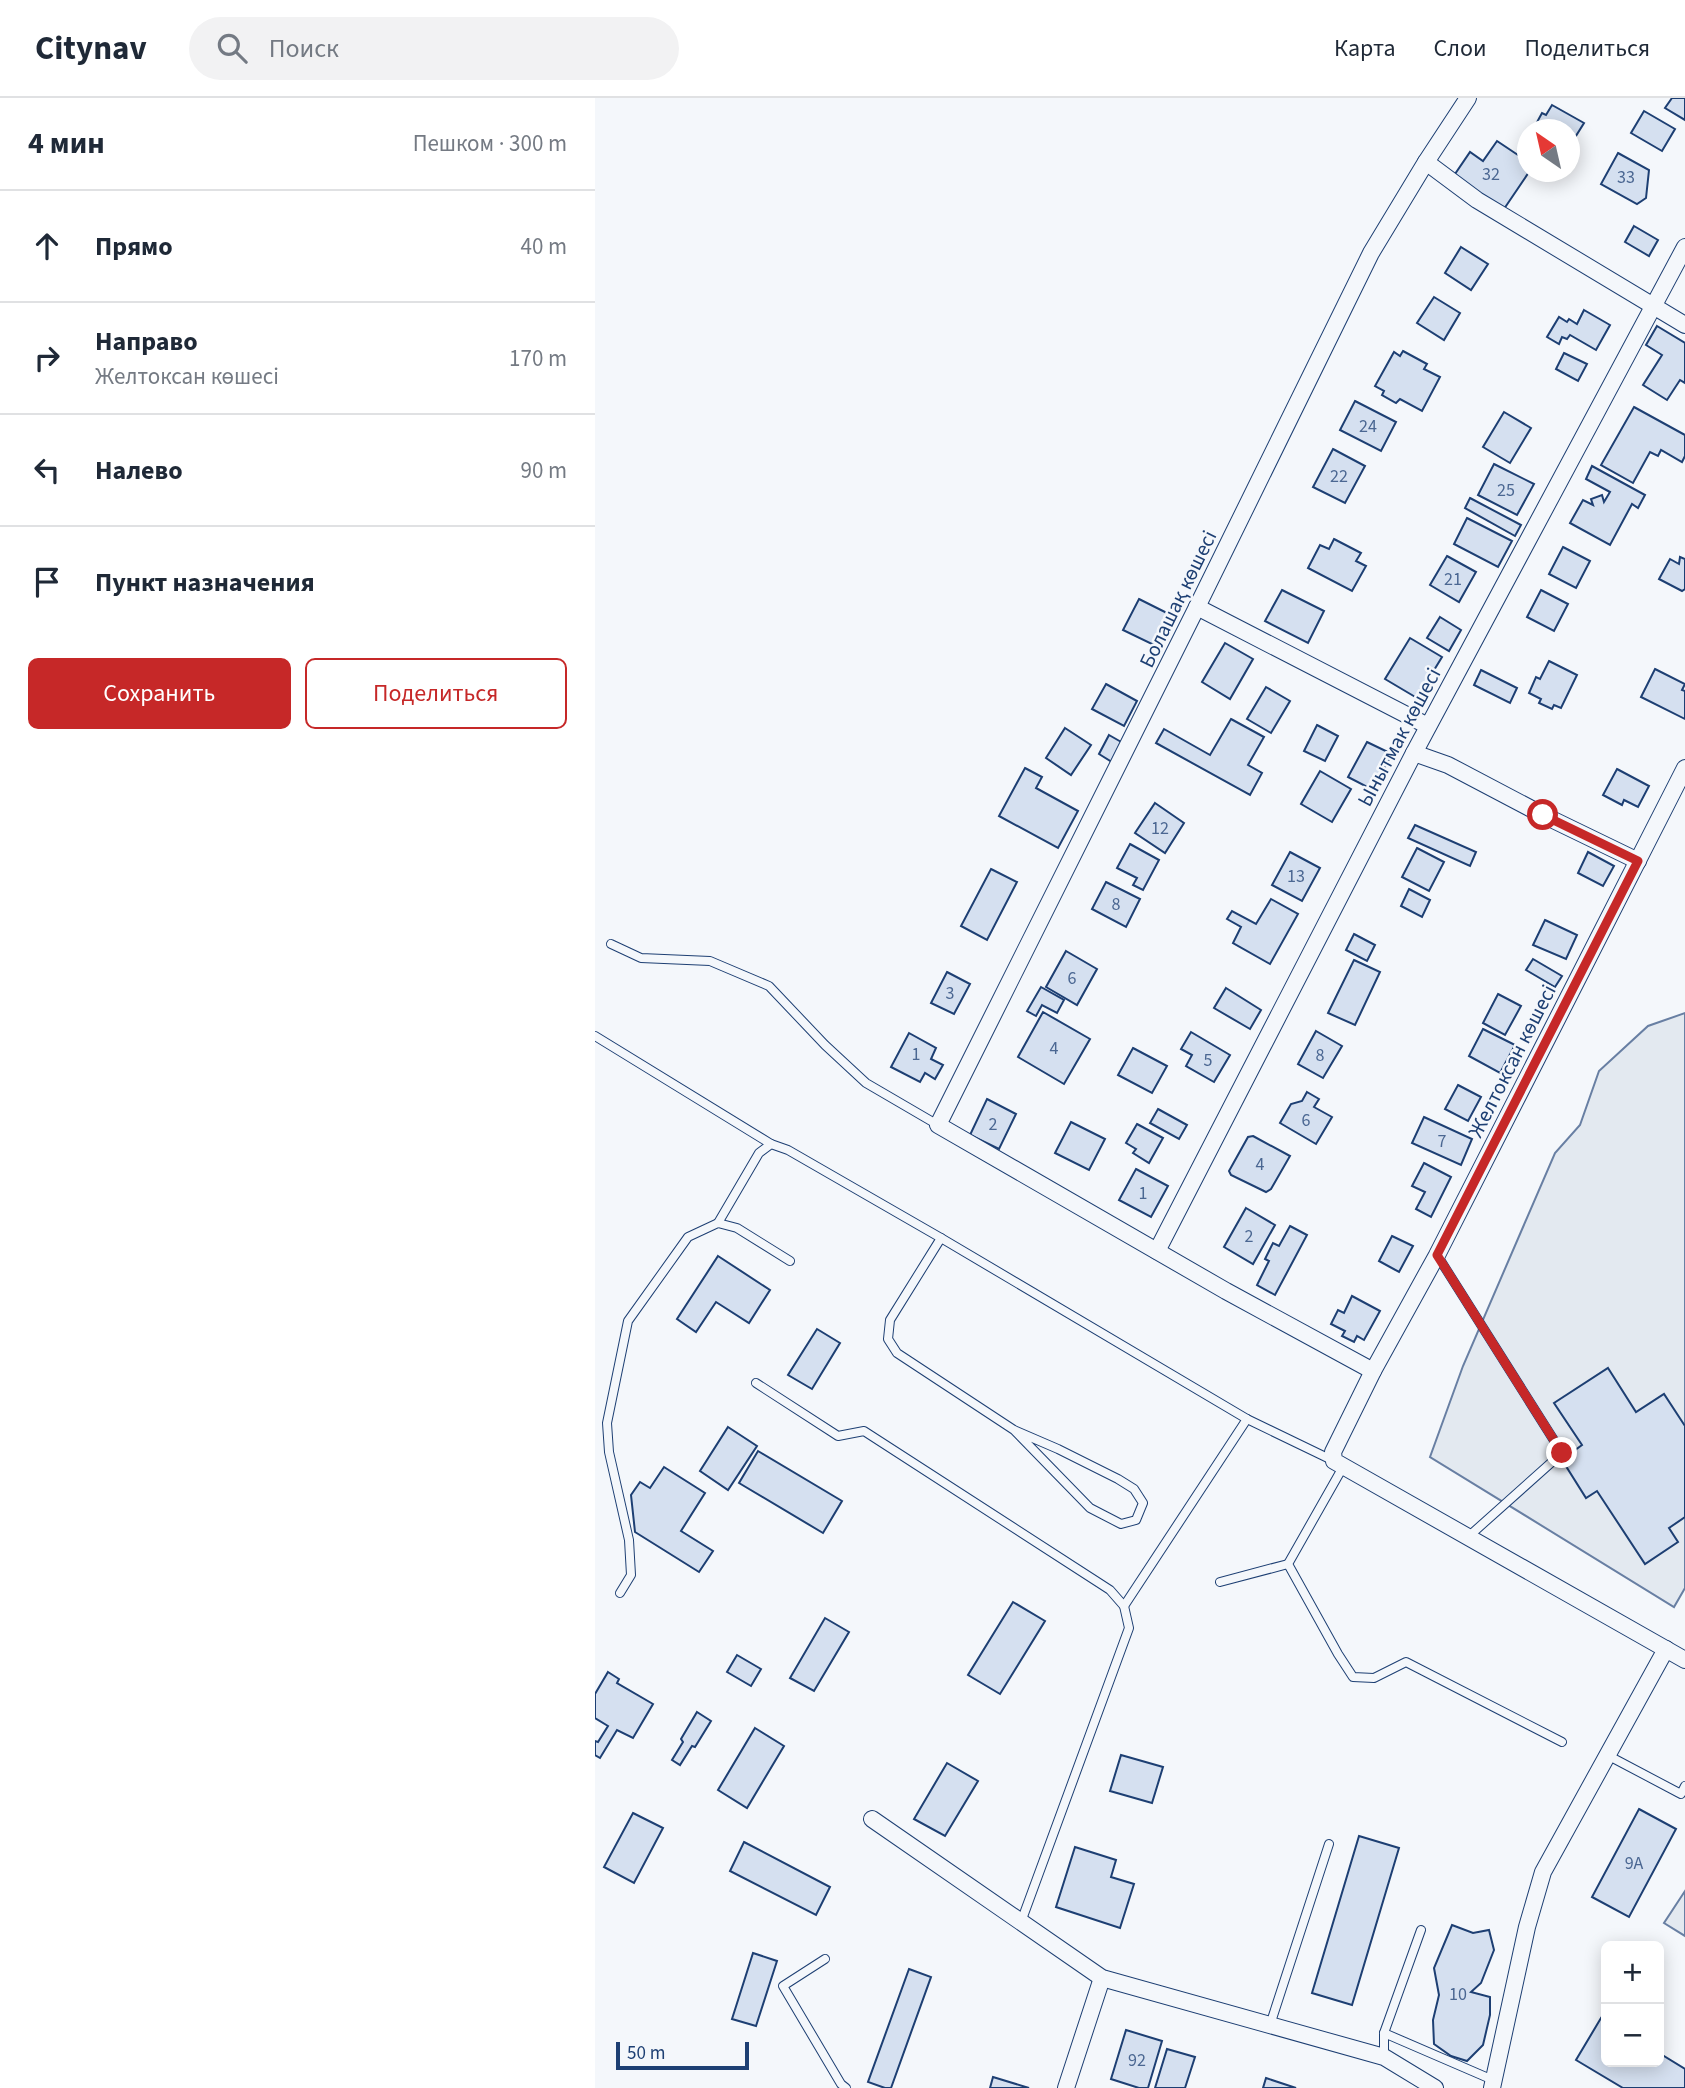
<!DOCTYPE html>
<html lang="ru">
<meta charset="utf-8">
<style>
body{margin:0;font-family:"Source Sans 3",sans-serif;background:#f2f2f3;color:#1f2937}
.controls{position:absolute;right:21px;bottom:21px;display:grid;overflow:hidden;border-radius:10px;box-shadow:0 4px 18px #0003}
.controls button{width:63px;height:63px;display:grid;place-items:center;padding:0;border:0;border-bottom:2px solid #e0e1e3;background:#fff;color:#1f2937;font:35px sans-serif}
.compass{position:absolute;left:922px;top:21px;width:63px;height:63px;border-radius:50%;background:#fff;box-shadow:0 4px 18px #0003;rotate:326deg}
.scale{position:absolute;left:21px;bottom:18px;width:133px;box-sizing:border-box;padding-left:7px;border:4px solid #1d3f73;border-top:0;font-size:19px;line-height:24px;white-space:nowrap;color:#1d3f73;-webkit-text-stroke:5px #f4f7fb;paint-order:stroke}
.stop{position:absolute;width:21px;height:21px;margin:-16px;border:5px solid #c62828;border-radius:50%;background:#fff}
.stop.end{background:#c62828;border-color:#fff;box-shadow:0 2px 7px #0008}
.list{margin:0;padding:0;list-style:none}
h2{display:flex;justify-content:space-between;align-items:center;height:91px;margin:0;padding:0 28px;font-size:30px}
h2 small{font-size:23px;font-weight:400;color:#747a83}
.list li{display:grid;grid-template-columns:46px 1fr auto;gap:21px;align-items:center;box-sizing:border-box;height:112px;padding:0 28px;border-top:2px solid #e0e1e3}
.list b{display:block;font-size:26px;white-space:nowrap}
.list p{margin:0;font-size:23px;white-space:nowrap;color:#747a83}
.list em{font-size:23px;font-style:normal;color:#747a83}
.actions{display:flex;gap:14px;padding:21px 28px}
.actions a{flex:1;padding:16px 0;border:2px solid #c62828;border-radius:10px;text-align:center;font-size:24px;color:#c62828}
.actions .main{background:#c62828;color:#fff}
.icon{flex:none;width:38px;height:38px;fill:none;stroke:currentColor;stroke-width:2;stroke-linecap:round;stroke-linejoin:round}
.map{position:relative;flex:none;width:1090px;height:1990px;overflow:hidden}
header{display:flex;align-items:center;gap:42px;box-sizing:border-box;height:98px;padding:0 35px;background:#fff;border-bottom:2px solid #e0e1e3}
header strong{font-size:33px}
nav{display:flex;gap:38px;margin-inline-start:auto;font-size:24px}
.search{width:490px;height:63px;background:#f2f2f3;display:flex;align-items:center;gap:18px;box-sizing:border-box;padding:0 24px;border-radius:38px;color:#747a83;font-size:26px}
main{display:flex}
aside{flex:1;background:#fff}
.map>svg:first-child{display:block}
.green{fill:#e3e9f0;stroke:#687fa3;stroke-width:2}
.building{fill:#d5e0f0;stroke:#1d3f73;stroke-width:2}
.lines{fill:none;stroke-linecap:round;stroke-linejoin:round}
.service-casing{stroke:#1d3f73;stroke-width:10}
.minor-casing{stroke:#1d3f73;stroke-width:18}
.service{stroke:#f4f7fb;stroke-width:8}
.minor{stroke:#f4f7fb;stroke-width:16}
.route{stroke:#c62828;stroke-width:9}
.labels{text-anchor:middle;stroke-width:5;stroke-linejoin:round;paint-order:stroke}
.number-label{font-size:18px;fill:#4b6792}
.street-label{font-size:21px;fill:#1d3f73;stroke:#f4f7fb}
</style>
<header>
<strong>Citynav</strong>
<div class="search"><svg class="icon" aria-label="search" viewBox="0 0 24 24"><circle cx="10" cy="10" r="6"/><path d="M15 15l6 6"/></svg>Поиск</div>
<nav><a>Карта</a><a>Слои</a><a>Поделиться</a></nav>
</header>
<main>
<aside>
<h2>4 мин<small>Пешком · 300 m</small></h2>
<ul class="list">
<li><svg class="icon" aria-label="ahead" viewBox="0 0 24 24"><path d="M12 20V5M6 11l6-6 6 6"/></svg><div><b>Прямо</b></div><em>40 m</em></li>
<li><svg class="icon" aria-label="right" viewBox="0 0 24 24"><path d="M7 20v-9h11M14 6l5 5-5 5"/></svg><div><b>Направо</b><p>Желтоксан көшесі</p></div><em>170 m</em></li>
<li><svg class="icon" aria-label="left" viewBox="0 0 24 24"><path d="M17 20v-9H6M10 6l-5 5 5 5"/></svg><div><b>Налево</b></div><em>90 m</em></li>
<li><svg class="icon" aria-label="arrive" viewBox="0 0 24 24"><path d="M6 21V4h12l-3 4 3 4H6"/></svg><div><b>Пункт назначения</b></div></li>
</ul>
<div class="actions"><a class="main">Сохранить</a><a>Поделиться</a></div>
</aside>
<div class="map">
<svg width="1090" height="1990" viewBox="0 0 1090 1990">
<rect width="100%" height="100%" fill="#f4f7fb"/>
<!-- green -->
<g class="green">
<path d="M1090,915V1490L1079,1509L835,1359L868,1268L960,1055L985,1027L1004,973L1053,928Z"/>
<path d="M1090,1793V1838L1069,1825Z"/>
</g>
<!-- building -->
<g class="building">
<path d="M1077,0H1090V22L1070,10Z"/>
<path d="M957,7L989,25L974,49V32H944L946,28L941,26L947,15L951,17Z"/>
<path d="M1049,13L1080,31L1067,53L1036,35Z"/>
<path d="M902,43L932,63L934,74L909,111L858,79L875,54L888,63Z"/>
<path d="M1023,55L1054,72L1051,100L1042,106L1006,86Z"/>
<path d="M1039,128L1063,142L1054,158L1030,144Z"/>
<path d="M866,149L893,166L876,192L850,175Z"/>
<path d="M839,199L865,215L849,242L822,225Z"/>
<path d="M989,212L1015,227L1001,252L975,237L972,241L967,239L964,246L952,239L964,219L972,224L974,221L982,226Z"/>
<path d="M1062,228L1090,245V285L1085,282L1072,302L1048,287L1067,257L1051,247Z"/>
<path d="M808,253L832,266L829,271L845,279L827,313L805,301L801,305L787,297L789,293L780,288L799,254L805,258Z"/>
<path d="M969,255L992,266L983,283L961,271Z"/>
<path d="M760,303L801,324L786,353L745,332Z"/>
<path d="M1039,309L1090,337V358L1087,364L1066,352L1063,358L1055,354L1038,385L1006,367Z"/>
<path d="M909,314L936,330L915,365L888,349Z"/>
<path d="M738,351L770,368L750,405L718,389Z"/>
<path d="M899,366L939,386L922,417L883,397Z"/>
<path d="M997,368L1050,397L1043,410L1037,406L1015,447L975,425L988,402L998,407L996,401L1007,397L1009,404L1015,394L991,381Z"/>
<path d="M875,400L926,427L920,438L870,410Z"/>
<path d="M872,420L917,443L903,469L859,446Z"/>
<path d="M739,441L766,455L761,463L771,468L757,493L713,470L725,447L734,451Z"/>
<path d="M968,449L995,463L981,490L954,476Z"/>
<path d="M852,458L881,474L864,504L835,487Z"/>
<path d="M1085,459L1090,461V491L1087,493L1064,481L1075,461L1084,466Z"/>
<path d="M687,492L729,513L713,545L670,523Z"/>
<path d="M946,492L973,506L959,533L932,519Z"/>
<path d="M544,501L578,518L563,549L528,532Z"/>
<path d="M845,519L866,532L854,553L832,540Z"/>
<path d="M815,540L847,559L822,600L790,581Z"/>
<path d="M630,545L658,561L635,601L607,584Z"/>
<path d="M954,563L982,577L966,610L959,607L957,611L944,605L946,601L934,595L941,579L945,581Z"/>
<path d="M1060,571L1090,586L1087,592L1090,593V621L1046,599Z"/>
<path d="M886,572L922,590L915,605L879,587Z"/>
<path d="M511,586L542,603L529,628L497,611Z"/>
<path d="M671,589L695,603L676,635L652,621Z"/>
<path d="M636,621L669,639L653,667L667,675L655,697L561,645L569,631L615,657Z"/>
<path d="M722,627L743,638L730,663L709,653Z"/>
<path d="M470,630L496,647L476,677L451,660Z"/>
<path d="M514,637L528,645L517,664L504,656Z"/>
<path d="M772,644L797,656L778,692L753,679Z"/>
<path d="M430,670L447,679L441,690L483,713L463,750L404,718Z"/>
<path d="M1022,671L1054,688L1043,709L1029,702L1027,707L1008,697Z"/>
<path d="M725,673L756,691L737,724L706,706Z"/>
<path d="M560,705L589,725L570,755L540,735Z"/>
<path d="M820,727L881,754L875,768L813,740Z"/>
<path d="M535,746L564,762L548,792L538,787L542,780L522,770Z"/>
<path d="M822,750L849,764L834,793L807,779Z"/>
<path d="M695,754L725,770L707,803L677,787Z"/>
<path d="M993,754L1019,768L1008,788L983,775Z"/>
<path d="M396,771L422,784L392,842L366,828Z"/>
<path d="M511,784L545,801L531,829L497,811Z"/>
<path d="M814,791L835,802L827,819L806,808Z"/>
<path d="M676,801L703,816L675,866L638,845L646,829L632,821L637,813L661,826Z"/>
<path d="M950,822L982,837L971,861L938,847Z"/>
<path d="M759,836L780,847L772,863L751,852Z"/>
<path d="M471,853L502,871L482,907L451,889Z"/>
<path d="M938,861L967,878L960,889L931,872Z"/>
<path d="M759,862L785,874L760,927L733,915Z"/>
<path d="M352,874L375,886L359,916L336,905Z"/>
<path d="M446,889L469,902L462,915L447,907L441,918L432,913Z"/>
<path d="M631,890L666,912L655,931L619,910Z"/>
<path d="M903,896L926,908L910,937L888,925Z"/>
<path d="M448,914L495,941L469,986L423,959Z"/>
<path d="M888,931L920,947L905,975L874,958Z"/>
<path d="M721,933L747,948L728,980L703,966Z"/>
<path d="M596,934L635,957L619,984L591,968L597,957L586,951Z"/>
<path d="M314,935L341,950L336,961L348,967L340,981L330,975L325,984L296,969Z"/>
<path d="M538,950L572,968L557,995L523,977Z"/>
<path d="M863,987L886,999L873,1023L850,1011Z"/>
<path d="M712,994L724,1001L719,1009L737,1019L721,1046L685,1025L696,1006L707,1003Z"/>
<path d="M392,1001L421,1016L404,1051L375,1037Z"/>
<path d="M563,1011L592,1027L584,1041L555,1025Z"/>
<path d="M829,1019L877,1041L866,1067L817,1045Z"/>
<path d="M476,1024L510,1041L494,1072L460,1055Z"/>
<path d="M542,1026L568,1040L554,1065L538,1055L541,1051L531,1045Z"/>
<path d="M658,1038L695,1058L676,1091L671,1094L636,1077L634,1073L653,1039Z"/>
<path d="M829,1065L856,1079L836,1119L821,1111L830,1094L817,1088Z"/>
<path d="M541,1071L573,1088L556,1119L524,1102Z"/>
<path d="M651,1110L680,1127L658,1166L629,1149Z"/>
<path d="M695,1128L712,1137L680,1197L662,1187L674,1163L670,1161L678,1145L684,1148Z"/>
<path d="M797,1138L818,1148L804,1174L784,1163Z"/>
<path d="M123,1158L175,1192L154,1225L121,1204L101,1234L82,1221Z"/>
<path d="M757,1198L785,1213L769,1242L762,1238L759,1244L747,1238L750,1233L736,1226L743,1212L749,1215Z"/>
<path d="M222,1231L245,1245L217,1291L193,1277Z"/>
<path d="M1013,1270L1041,1314L1069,1296L1090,1328V1419L1074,1430L1083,1444L1050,1466L1002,1393L991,1400L969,1365L978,1359L976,1355L987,1347L959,1305Z"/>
<path d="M133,1329L162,1348L133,1392L105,1373Z"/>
<path d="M163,1353L247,1403L228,1435L144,1385Z"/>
<path d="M69,1369L110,1395L86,1433L118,1453L104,1474L40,1434L36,1397L45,1384L55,1390Z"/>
<path d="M418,1504L450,1523L405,1596L373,1577Z"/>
<path d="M230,1520L254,1534L219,1593L195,1580Z"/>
<path d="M142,1557L166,1571L156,1588L132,1574Z"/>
<path d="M13,1574L24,1581L22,1585L58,1606L38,1640L22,1632L5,1660L0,1657V1643L3,1644L13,1628L0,1620V1596Z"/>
<path d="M102,1614L116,1623L100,1649L97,1648L85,1667L77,1662L88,1644L86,1641Z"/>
<path d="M160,1630L189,1648L152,1710L123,1692Z"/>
<path d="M526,1657L568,1669L557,1705L515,1693Z"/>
<path d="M352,1665L383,1683L350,1738L319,1721Z"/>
<path d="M1044,1711L1081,1731L1034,1819L997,1799Z"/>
<path d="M38,1715L68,1730L39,1785L9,1769Z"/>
<path d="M764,1738L804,1750L757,1907L717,1895Z"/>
<path d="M149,1744L235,1789L221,1817L135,1773Z"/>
<path d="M480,1749L521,1762L516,1779L539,1786L525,1830L461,1809Z"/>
<path d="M857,1827L878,1835L894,1832L899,1852L886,1885L876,1894L895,1899V1917L888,1947L872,1963L856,1958L839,1946L838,1922L844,1897L839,1870Z"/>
<path d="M158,1855L182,1863L161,1928L137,1921Z"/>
<path d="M314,1871L336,1879L296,1990H290L273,1984Z"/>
<path d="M1006,1920L1011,1924V1964H1064V1955L1090,1971V1990H1028L981,1962Z"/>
<path d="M531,1932L567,1943L553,1990H544L516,1981Z"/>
<path d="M572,1951L600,1959L590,1990H560Z"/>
<path d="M398,1979L434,1990H395Z"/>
<path d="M671,1980L701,1990H668Z"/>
</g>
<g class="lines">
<defs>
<g id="service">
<path d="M16,846L46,860L115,863L174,888L230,947L271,985L343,1027"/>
<path d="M0,938L176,1046"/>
<path d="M123,1125L164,1055L176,1046L193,1052L346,1140L652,1321L739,1363"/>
<path d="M346,1140L295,1222L293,1241L302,1255L419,1332L463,1351L523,1381L539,1391L548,1405L541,1422L526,1426L495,1410L419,1332"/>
<path d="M842,1157L967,1355L873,1439"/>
<path d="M161,1285L243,1338L269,1333L515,1492L529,1508L534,1530L426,1824"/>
<path d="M748,1369L693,1466L743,1556L758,1579L779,1580L811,1564L967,1644"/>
<path d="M625,1484L693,1466"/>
<path d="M25,1495L36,1477L34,1442L14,1354L12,1325L33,1223L93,1139L123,1125L142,1130L195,1163"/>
<path d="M529,1508L652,1321"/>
<path d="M1014,1658L1086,1696L1090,1688"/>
<path d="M230,1861L188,1888L246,1986L251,1990"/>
<path d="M675,1927L734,1746"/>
<path d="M789,1935L898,1982"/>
<path d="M789,1959V1935L826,1832"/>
</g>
<g id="minor">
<path d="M831,64L882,102L1090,227"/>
<path d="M602,509L833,628"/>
<path d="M819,655L853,667L948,717L1043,763"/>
<path d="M1090,670L842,1157L778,1273L738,1354L739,1363L1090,1562"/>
<path d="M562,1153L819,655L1090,149"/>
<path d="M778,1273L631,1193L343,1027L602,509L776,155L831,64L873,0"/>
<path d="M277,1721L507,1880L789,1959L840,1990"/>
<path d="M471,1990L507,1880"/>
<path d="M897,1990L932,1829L948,1774L1071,1551"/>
</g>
</defs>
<!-- service casing -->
<use href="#service" class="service-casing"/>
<!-- minor casing -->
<use href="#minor" class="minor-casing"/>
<!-- service -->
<use href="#service" class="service"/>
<!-- minor -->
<use href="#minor" class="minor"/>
</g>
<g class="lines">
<!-- route -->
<path class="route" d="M948,717L1043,763L842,1157L967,1355"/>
</g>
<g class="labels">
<!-- number labels -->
<g class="number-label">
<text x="896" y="82">32</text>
<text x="1031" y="85">33</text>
<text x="773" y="334">24</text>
<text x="744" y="384">22</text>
<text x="911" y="398">25</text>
<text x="858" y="487">21</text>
<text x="565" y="736">12</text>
<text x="701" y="784">13</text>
<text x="521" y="812">8</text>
<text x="477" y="886">6</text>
<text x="355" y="901">3</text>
<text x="459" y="956">4</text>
<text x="321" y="962">1</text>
<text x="725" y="963">8</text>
<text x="613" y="968">5</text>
<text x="711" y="1028">6</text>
<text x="398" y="1032">2</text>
<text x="847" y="1049">7</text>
<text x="665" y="1072">4</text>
<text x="548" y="1101">1</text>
<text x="654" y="1144">2</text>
<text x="1039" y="1771">9А</text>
<text x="863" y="1902">10</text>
<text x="542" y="1968">92</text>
</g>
<!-- street labels -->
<g class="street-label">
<text transform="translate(583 501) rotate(-64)" y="7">Болашақ көшесі</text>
<text transform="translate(804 639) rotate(-62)" y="7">Ынытмак көшесі</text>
<text transform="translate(917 963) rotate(-63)" y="7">Желтоксан көшесі</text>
</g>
</g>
</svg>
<div class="controls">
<button>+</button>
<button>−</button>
</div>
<svg class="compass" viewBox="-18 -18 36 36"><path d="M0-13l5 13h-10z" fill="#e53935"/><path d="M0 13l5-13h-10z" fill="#747a83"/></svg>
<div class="scale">50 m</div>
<div class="stop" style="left:948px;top:717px"></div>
<div class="stop end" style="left:967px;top:1355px"></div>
</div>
</main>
